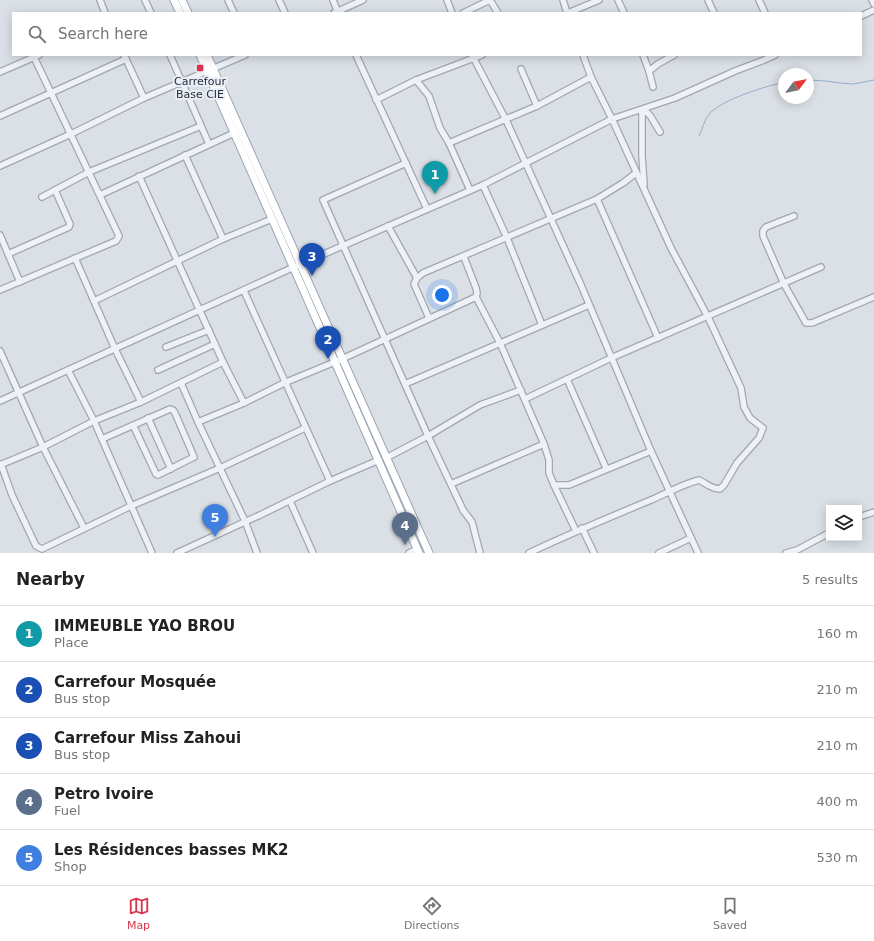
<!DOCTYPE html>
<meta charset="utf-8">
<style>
body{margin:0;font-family:"DejaVu Sans",sans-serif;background:#f2f2f2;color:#222}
.controls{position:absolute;right:12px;bottom:12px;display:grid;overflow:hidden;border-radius:0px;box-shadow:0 2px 10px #0003}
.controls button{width:36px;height:36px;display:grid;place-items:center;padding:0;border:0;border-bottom:1px solid #e0e0e0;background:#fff;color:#222;font:20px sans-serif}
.compass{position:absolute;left:778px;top:68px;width:36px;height:36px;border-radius:50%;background:#fff;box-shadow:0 2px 10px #0003;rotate:58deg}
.you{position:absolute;left:442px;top:295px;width:14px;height:14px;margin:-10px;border:3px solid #fff;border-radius:50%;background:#1a73e8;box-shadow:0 0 0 6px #1a73e833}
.badge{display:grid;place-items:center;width:26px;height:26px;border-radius:50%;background:#d8344d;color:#fff;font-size:13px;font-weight:700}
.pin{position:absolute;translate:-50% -33px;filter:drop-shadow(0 1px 2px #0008)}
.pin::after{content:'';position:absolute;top:21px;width:14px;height:12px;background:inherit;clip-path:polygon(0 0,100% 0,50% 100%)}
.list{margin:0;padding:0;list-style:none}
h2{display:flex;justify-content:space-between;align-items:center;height:52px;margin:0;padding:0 16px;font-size:17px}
h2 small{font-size:13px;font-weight:400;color:#767676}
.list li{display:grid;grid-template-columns:26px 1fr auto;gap:12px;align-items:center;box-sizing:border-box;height:56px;padding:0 16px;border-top:1px solid #e0e0e0}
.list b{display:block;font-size:15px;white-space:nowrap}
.list p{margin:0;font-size:13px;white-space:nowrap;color:#767676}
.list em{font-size:13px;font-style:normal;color:#767676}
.icon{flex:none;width:22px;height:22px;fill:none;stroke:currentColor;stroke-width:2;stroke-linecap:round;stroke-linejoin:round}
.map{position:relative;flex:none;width:874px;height:553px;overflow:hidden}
.search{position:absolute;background:#fff;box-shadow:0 2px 10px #0003;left:12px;right:12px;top:12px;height:44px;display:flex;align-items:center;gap:10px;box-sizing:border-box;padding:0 14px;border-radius:0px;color:#767676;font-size:15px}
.sheet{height:332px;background:#fff}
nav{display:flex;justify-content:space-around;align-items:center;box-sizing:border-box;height:56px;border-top:1px solid #e0e0e0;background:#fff;font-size:11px;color:#767676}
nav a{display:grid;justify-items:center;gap:2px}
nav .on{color:#d8344d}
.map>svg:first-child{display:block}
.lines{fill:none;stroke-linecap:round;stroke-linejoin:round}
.stream{stroke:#93aecb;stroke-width:1}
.minor-casing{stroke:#a0a7b1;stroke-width:8}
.major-casing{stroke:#9aa4b4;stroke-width:9}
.minor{stroke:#eef1f5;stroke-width:5.5}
.major{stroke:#fff;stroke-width:7}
.poi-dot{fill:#d8344d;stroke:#ebeff5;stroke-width:1.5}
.labels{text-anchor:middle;stroke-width:4;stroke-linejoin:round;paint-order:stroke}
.poi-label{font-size:11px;fill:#242e3e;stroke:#ebeff5}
</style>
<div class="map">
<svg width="874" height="553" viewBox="0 0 874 553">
<rect width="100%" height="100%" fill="#dbe0e7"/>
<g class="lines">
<!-- stream -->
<g class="stream">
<path d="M808,80L826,81L840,83L853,84L874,80"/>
<path d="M699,136C703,129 704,120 709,114C723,99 764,87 784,82"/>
</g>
<defs>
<g id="minor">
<path d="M100,0L105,13"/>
<path d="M145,0L151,13"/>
<path d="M228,0L234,13"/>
<path d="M279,0L285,13"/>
<path d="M333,0L338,13"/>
<path d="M447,0L452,13"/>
<path d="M490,0L498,13"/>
<path d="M563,0L567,13"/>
<path d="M618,0L624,13"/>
<path d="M708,0L714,13"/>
<path d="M759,0L765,13"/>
<path d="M872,0L874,4"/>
<path d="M334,13L363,0"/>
<path d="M463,13L490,0"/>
<path d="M568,13L599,0"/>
<path d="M861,16L874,10"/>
<path d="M124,55L144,98"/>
<path d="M170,55L209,144"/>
<path d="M356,55L427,209"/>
<path d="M472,55L506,120L581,285L651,451L698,553"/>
<path d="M583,55L591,77L612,119L675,98L735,71L764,60L775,55"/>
<path d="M643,55L649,71"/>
<path d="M521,69L537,106"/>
<path d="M0,72L39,55"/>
<path d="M416,80L429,96L440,128L449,143L470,190"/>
<path d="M653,87L649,71L658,64L674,55"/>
<path d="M376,100L416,80L482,55"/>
<path d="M641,110L642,113V156L644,185"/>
<path d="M642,113L647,112L651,117L660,132"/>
<path d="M0,116L126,59"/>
<path d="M449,143L537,106L591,77"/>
<path d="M185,155L223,239"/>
<path d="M406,163L323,200L428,436L463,510L472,522L480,553"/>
<path d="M0,166L71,134L144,98L245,55"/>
<path d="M139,176L223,362L244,403"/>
<path d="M483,185L507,238L542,325"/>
<path d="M100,195L234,133"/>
<path d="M42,197L89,172L201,126"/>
<path d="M597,199L658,338"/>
<path d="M794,216L766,227L763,231V236L784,284L806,323H812L874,297"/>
<path d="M388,226L417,278"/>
<path d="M0,235L20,282"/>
<path d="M8,254L69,227L70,224L55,190"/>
<path d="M464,257L476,288L477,293L476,297L500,343L544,444L549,460V473L554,485L576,531"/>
<path d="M75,258L115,349L141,402"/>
<path d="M0,290L116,241L119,236L33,55"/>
<path d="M244,291L330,481"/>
<path d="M94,301L223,239L272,219"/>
<path d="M429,318L414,284L417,278L423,273L597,199L623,183L636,173"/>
<path d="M166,347L209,330"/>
<path d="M0,351L43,447L84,528"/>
<path d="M68,370L94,421L152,553"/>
<path d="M158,370L215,344"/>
<path d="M567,379L606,468"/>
<path d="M181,383L198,422L245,521L257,553"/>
<path d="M405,384L589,305"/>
<path d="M525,399L611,358L821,267"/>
<path d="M0,401L294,267L483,185L612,119L671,248L708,317L741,388L744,407L750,418L763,428L759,438L737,463L724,485L720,489C711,489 707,484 699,480C683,484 667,493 651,500C610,517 569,534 529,553"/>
<path d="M148,418L171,469"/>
<path d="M198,422L244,403L284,383L342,359L476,297"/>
<path d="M102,439L170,409L173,410L175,413L194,457L158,475L156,474L133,425"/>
<path d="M386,458L428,436L480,405L521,390"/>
<path d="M1,464L12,495L36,546L42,549L131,506L220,468L305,428"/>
<path d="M0,465L43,447L94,421L141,402L223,362"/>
<path d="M451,484L544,444"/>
<path d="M554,485H569L651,451"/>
<path d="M290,501L313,553"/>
<path d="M859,517L874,512"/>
<path d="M582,528L594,553"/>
<path d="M177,553L260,515L330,481L379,460"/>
<path d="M409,553L417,549"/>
<path d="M659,553L691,538"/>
<path d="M786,553L797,550L829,533"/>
</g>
<g id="major">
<path d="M174,0L180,13"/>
<path d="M182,0L188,13"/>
<path d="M200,55L419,553"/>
<path d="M207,55L429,553"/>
</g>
</defs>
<!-- minor casing -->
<use href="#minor" class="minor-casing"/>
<!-- major casing -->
<use href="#major" class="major-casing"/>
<!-- minor -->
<use href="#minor" class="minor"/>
<!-- major -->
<use href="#major" class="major"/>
</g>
<!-- markers -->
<rect class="poi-dot" x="196" y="64" width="8" height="8" rx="2"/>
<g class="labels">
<!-- poi labels -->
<g class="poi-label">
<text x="200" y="85">Carrefour<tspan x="200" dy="13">Base CIE</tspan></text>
</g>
</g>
</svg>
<div class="controls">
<button><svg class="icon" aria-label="layers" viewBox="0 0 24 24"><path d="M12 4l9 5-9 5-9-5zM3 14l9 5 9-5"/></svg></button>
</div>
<svg class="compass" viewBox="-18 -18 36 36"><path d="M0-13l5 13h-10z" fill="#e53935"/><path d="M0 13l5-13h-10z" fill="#767676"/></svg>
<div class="you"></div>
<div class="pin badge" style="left:435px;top:194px;background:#0f9aa8">1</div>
<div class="pin badge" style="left:328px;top:359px;background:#1a4fb4">2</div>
<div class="pin badge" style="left:312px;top:276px;background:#1a4fb4">3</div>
<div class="pin badge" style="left:405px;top:545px;background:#5c6f8a">4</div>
<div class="pin badge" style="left:215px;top:537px;background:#3f7fe0">5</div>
<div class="search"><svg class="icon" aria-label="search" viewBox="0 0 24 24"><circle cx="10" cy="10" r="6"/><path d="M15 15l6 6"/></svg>Search here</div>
</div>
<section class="sheet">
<h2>Nearby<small>5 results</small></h2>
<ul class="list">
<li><span class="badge" style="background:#0f9aa8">1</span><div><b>IMMEUBLE YAO BROU</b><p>Place</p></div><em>160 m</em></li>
<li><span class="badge" style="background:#1a4fb4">2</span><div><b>Carrefour Mosquée</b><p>Bus stop</p></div><em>210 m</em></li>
<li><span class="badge" style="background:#1a4fb4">3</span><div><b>Carrefour Miss Zahoui</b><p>Bus stop</p></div><em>210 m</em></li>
<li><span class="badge" style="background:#5c6f8a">4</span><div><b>Petro Ivoire</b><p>Fuel</p></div><em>400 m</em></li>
<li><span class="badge" style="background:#3f7fe0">5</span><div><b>Les Résidences basses MK2</b><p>Shop</p></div><em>530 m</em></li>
</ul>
</section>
<nav>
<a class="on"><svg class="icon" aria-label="map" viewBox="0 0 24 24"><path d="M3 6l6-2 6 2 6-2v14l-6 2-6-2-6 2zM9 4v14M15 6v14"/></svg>Map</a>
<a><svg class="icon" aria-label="directions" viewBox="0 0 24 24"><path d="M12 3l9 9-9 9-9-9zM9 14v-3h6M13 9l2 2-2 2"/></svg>Directions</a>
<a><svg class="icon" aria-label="saved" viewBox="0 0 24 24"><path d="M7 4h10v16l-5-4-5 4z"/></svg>Saved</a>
</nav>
